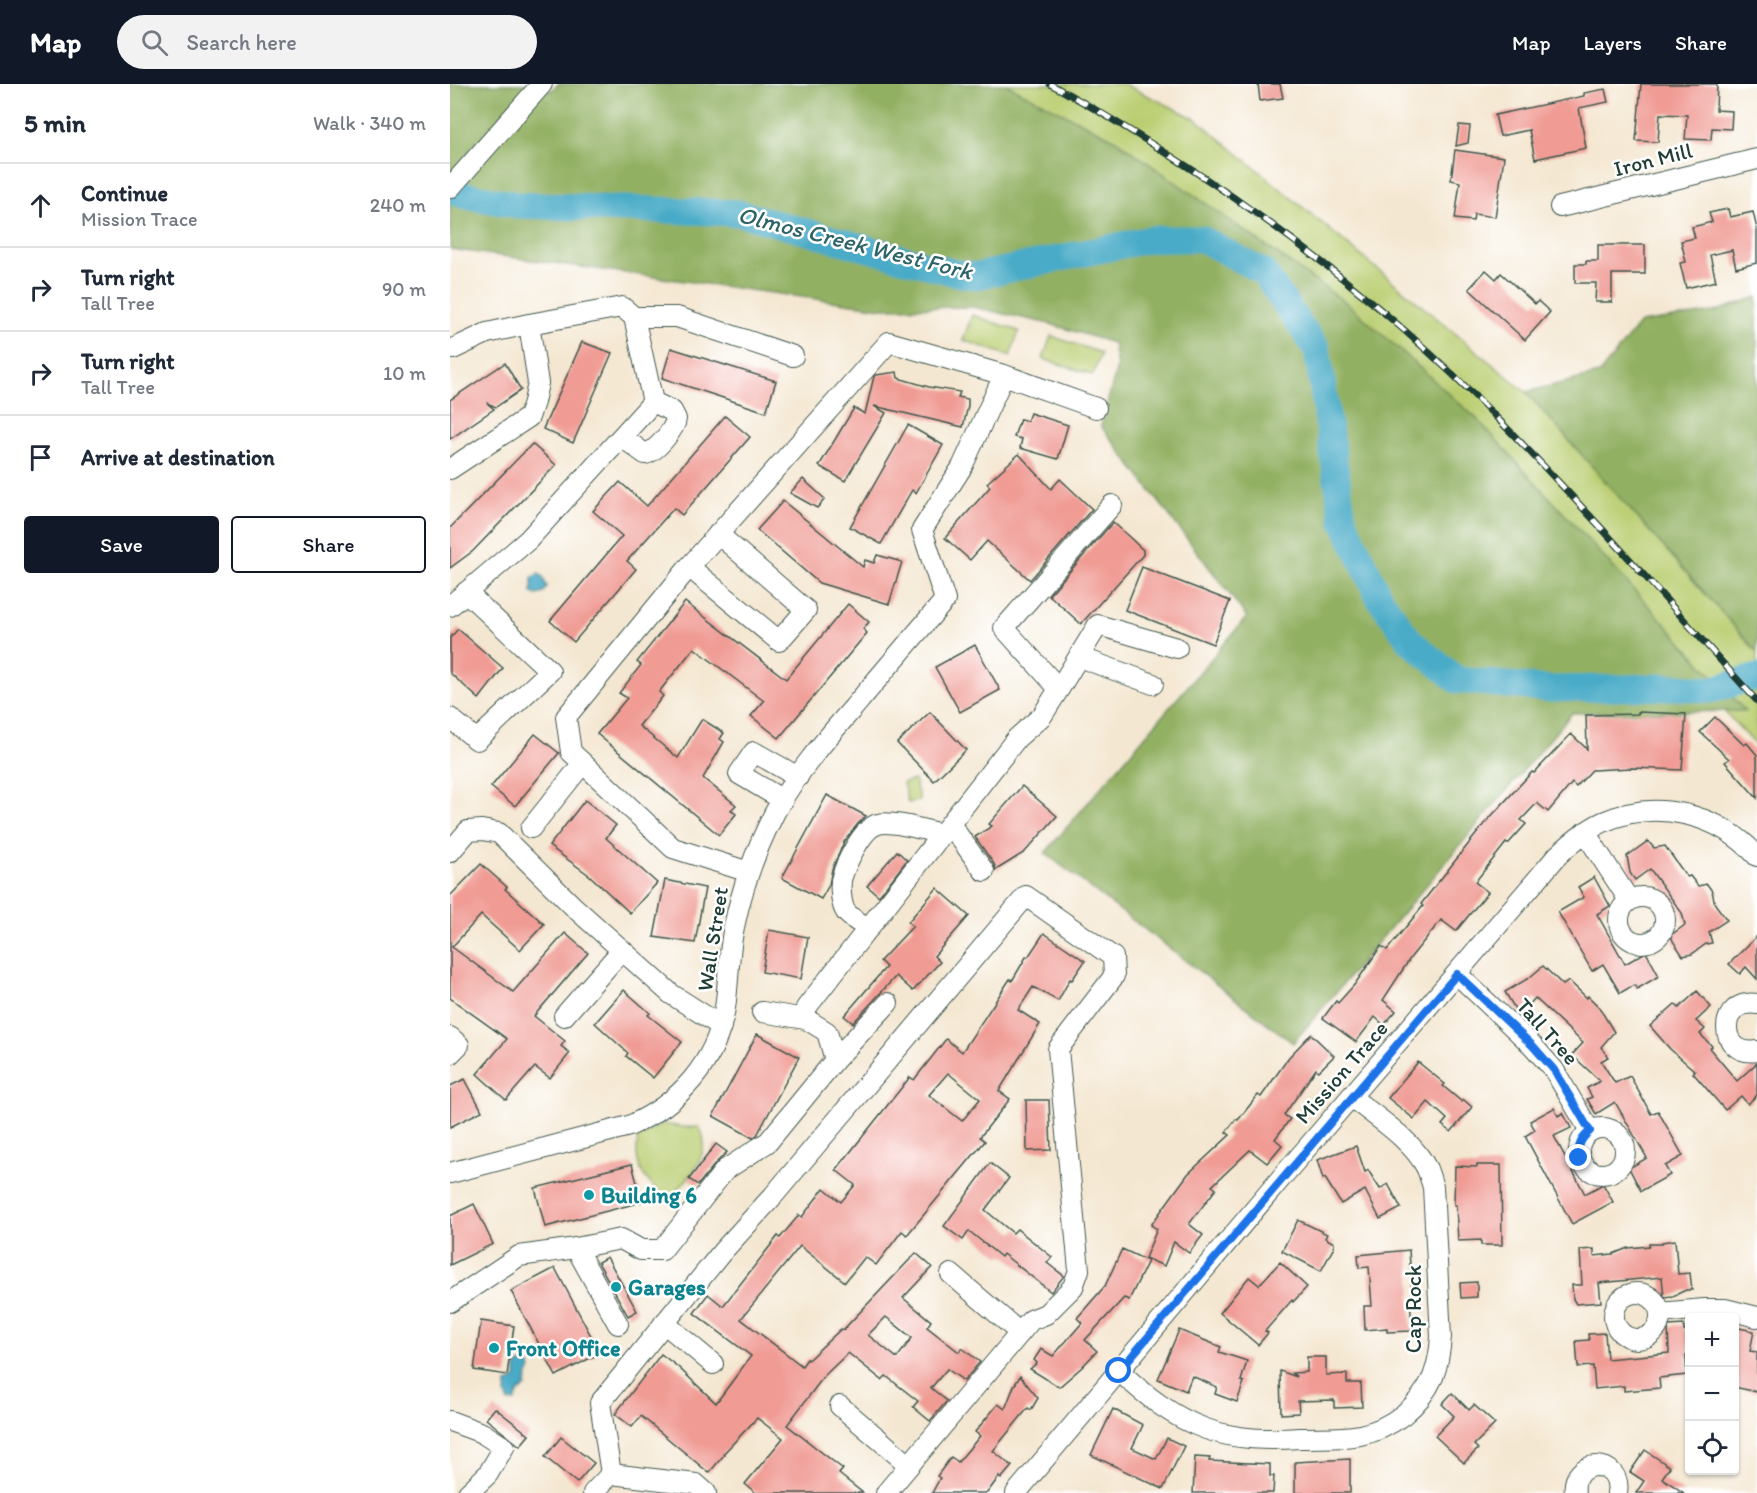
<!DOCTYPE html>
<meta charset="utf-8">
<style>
body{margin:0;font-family:Itim,sans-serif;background:#f2f2f3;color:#1f2937}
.controls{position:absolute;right:18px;bottom:18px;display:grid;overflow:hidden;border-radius:6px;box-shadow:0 2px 4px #0004}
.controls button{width:54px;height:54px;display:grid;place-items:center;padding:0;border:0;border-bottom:2px solid #e0e1e3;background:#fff;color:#1f2937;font:30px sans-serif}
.stop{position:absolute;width:18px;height:18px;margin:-14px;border:4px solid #1a73e8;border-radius:50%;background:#fff}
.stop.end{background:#1a73e8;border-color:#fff;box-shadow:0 2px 6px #0008}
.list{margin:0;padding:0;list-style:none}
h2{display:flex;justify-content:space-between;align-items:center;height:78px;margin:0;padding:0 24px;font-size:26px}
h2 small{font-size:20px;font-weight:400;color:#747a83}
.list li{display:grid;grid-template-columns:39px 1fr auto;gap:18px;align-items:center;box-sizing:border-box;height:84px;padding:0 24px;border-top:2px solid #e0e1e3}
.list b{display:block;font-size:22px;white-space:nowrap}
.list p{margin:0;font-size:20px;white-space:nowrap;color:#747a83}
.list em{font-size:20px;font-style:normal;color:#747a83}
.actions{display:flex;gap:12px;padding:18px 24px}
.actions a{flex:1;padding:14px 0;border:2px solid #111827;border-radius:6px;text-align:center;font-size:21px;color:#111827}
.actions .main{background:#111827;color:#fff}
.icon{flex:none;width:33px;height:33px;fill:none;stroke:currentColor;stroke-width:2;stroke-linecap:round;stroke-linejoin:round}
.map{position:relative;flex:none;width:1307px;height:1409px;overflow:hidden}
header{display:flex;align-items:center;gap:36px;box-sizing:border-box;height:84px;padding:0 30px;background:#111827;color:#fff}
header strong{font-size:28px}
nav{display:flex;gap:33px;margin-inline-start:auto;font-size:21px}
.search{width:420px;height:54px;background:#f2f2f3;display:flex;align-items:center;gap:15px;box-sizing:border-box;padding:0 21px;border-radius:33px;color:#747a83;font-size:22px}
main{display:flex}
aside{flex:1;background:#fff}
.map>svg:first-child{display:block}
.green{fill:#b9cd70;stroke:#6c8552;stroke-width:1.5}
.forest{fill:#92b062;stroke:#58764b;stroke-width:1.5}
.water{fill:#48abc7;stroke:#34747e;stroke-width:1.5}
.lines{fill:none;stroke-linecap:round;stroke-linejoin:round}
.river{stroke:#48abc7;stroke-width:27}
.building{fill:#f09c95;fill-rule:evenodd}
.minor-casing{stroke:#3f564c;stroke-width:22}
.minor{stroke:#fff;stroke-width:20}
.rail-casing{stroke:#1f3d34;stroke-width:7}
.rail{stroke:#fff;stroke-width:4.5;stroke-dasharray:14;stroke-linecap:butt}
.route{stroke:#1a73e8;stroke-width:8}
.culture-dot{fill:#0f9aa8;stroke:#fff;stroke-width:2}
.labels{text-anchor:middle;stroke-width:5;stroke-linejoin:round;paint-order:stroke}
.street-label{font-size:22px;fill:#1f3d34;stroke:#fff}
.culture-label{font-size:22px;font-weight:bold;fill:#0d838f;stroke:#fff;text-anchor:start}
.water-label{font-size:24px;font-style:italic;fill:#2d6467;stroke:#fff}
</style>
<header>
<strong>Map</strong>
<div class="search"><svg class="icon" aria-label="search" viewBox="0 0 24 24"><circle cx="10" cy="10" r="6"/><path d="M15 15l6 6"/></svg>Search here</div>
<nav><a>Map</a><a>Layers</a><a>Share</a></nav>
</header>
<main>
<aside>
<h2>5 min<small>Walk · 340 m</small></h2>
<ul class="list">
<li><svg class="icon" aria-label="ahead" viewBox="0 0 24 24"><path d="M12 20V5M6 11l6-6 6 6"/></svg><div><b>Continue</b><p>Mission Trace</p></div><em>240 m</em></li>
<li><svg class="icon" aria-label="right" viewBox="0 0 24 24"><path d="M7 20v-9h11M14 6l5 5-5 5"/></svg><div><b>Turn right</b><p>Tall Tree</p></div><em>90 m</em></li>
<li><svg class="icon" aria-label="right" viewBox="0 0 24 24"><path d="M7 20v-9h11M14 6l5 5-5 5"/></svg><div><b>Turn right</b><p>Tall Tree</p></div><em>10 m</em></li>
<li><svg class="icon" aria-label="arrive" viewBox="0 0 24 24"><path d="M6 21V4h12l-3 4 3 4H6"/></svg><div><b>Arrive at destination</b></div></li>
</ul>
<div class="actions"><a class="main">Save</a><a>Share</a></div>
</aside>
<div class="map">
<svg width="1307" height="1409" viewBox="0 0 1307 1409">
<rect width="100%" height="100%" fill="#fff"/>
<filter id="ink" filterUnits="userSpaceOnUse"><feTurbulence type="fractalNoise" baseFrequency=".0167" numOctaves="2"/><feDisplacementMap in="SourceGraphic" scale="12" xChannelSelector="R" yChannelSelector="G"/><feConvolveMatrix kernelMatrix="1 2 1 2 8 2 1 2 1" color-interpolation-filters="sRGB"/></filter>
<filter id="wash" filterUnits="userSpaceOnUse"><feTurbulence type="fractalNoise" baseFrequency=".008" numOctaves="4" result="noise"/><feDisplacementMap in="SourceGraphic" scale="24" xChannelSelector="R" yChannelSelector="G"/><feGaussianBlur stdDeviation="1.35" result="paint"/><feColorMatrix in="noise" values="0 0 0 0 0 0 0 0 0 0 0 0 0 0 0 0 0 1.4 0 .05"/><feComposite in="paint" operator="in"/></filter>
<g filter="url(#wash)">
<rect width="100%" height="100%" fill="#f4e7d1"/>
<!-- green -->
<g class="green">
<path d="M555,0H674L746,35L1076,308L1307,568V662L1275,628L1294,626L1027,335L898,220L664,55Z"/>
<path d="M522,231L569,247L560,272L513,256Z"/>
<path d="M601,252L651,269L643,291L593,275Z"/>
<path d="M464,696L470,716L458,719L453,699Z"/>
<path d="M211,1040L234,1043H249C266,1069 234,1099 218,1117C197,1098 182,1084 188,1054Z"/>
</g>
<!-- forest -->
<g class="forest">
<path d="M0,0H87L101,7L108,0H555L664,55L898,220L1027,335L1295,627L1122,629L843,959L595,769L797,533L651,342L667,283L663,259L600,240L523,223L432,224L0,165Z"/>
<path d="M1307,213V568L1076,308L1149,290L1190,239L1264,228Z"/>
</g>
<!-- water -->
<g class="water">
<path d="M88,490L92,492L97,503C94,510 87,513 82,509V494Z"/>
<path d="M73,1279L79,1280L81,1285L77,1294L76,1303L69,1308L65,1317L59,1318L56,1311L57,1300L66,1294V1285L68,1281Z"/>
</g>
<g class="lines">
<!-- river -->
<path class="river" d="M9,110L67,121L289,129L505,189L527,192L701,155H752L813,188L867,265L893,435L930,515L961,558L1007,596L1098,605L1228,603L1260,606L1307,593"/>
</g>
<g id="blocks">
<!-- building -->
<g class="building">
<path d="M808,0H830L833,14L810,17Z"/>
<path d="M1191,0H1267L1266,26L1282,27L1281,45L1262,44L1261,56L1235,55L1237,31L1210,30L1208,58L1186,57Z"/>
<path d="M1155,5L1158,18L1129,24L1136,64L1085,75L1079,46L1050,52L1045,31L1134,12V9Z"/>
<path d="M1009,41L1020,42L1018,59L1006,62Z"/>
<path d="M1005,66L1054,73L1045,133L1024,130L1023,137L1005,135L1010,98L1001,96Z"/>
<path d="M1278,125L1280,133L1303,128L1307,145V179L1286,184L1282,166L1260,171L1266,197L1236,204L1230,179L1236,178L1231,157L1245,154L1242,143L1262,138L1259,129Z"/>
<path d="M1148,161H1195V190H1162V218H1145L1146,199H1125V180H1136V177H1148Z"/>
<path d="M1036,186L1046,195L1051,189L1085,220L1088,217L1100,228L1075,256L1019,205Z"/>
<path d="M132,258L162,269L123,359L93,345Z"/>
<path d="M221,264L326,297L316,328L212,294Z"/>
<path d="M55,279L71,306L46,323L37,319L44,325L0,355V316Z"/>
<path d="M447,288L448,294L479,303L510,308L508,313L518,315V322L513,343L424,322L436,329L395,397L369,382L404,324L415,330L424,292L426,291Z"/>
<path d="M580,329L618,341L608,375L570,364L572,355L564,353L570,335L577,337Z"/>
<path d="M275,332L300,353L232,431L224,424L177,477L186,485L124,558L100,537L172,452L143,427L170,398L197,422Z"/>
<path d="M458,341L493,361L466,409L462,406L431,460L400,443Z"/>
<path d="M82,360L106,381L23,467L0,484V444Z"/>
<path d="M569,370L601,405L610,395L642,425L580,496L537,457L520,476L495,454L540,403L537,399Z"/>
<path d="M353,395L375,415L367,424L340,409Z"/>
<path d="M333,417L413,483L415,476L424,479L427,471L452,478L439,520L369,499L307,446Z"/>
<path d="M663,438L693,466V471L631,540L599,511Z"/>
<path d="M692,483L780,517L763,560L675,526Z"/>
<path d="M235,518L336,595L398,520L419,538L413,545L417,549L329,654L301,632L314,617L244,564L209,608L213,612L189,642L228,674L252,635L274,649L270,655L274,658L253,694L286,721L281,726L286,730L269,751L147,650L177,614L169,609L191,581L187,578Z"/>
<path d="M8,545L53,584L29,615L0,589V554Z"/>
<path d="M525,561L550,606L510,628L485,583Z"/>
<path d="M480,628L516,666L484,697L447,659Z"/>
<path d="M1188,628L1236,630L1232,686L1182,684L1142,686L1126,703L1122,699L1098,728L1087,719L1071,736L1076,740L1058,760L1056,759L1025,798L1038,808L1006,847L991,836L961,873L933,916L946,927L934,941L925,933L906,958L873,934L886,917L888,919L905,900L931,862L937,866L973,822L971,820L1035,739L1082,688L1084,689L1121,650L1137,665L1136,631L1188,630Z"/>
<path d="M1265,633L1294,661L1297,659L1307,671V714L1275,678L1279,675L1250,648Z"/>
<path d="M85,650L109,669L65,722L41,703Z"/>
<path d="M572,702L607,732L575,768L546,786L544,780L525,753L542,742L539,740Z"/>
<path d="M377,711L416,732L407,741L394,758L382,785L379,801L371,815L332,794Z"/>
<path d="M135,716L166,741L156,754L207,799L180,829L139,791L99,762Z"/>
<path d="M1198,757L1204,764L1215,762L1237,793L1240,792L1248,802L1257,800L1262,807L1265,820L1277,836L1259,848L1262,859L1256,860L1242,870L1233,872L1223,857L1221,851L1235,841L1232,829L1200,785L1185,796L1180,789L1177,772Z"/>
<path d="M447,767L457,776L429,812L417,802Z"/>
<path d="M31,780L57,803L55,805L94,840L70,866L31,831L2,863L63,908L115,849L138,869L84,932L115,957L111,962L120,969L100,994L85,983L56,1016L27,990L57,955L0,914V812Z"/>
<path d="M1144,793L1160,822L1147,830L1175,880L1196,868L1209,892L1187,905L1184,901L1170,909L1153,880L1142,887L1108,828L1134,813L1128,803Z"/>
<path d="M215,796L255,804L245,859L204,853Z"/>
<path d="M487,804L519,832L484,872L490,878L463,907L446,892L403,939L394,932L436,883L430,877L463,842L458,838Z"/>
<path d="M319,846L358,853L351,895L312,888Z"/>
<path d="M594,849L635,877L622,896L620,895L608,917L583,903L568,926L590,940L549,1007L560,1015L530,1053L535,1057L457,1151L452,1147L426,1181L415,1173L395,1198L350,1162L291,1235L352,1282L357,1275L358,1276L391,1245L393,1246L466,1169L482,1183L453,1214L481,1237L477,1243L509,1268L512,1264L530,1278L514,1297L497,1285L481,1304L497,1317L480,1337L463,1323L468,1317L436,1292L432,1296L398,1269L375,1291L337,1341L393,1385L389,1390L413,1409H306L295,1400L333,1354L307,1334L273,1370L274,1371L259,1389L191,1332L182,1343L165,1330L211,1270L228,1283L266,1319L301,1272L244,1229L258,1210L273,1222L328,1152L330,1154L349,1131L352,1133L374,1104L391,1118L405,1101L386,1086L460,993L464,996L496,955L512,968L560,895L562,897L576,873H578ZM498,989L530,1015L512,1037L479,1011ZM436,1233L462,1254L447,1274L418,1251Z"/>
<path d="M1307,852V895L1296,883L1290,890L1279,880Z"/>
<path d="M1093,882L1113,901L1119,897L1137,914L1138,912L1149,923L1164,948L1151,963L1158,973L1151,977L1165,999L1180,992L1201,1030L1208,1027L1233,1072L1215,1082L1220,1091L1191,1107L1179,1084L1197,1074L1165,1018L1146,1030L1137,1015L1142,1013L1137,1004L1150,997L1122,971L1133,959L1085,914L1071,930L1065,925L1055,908L1079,894Z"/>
<path d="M174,906L200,929L198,931L232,958L203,994L176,972L178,969L145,939Z"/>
<path d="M1247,907L1261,923L1246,937L1255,945L1250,950L1262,962L1260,965L1287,997L1307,979V1011L1298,1020L1291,1012L1275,1026L1243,989L1245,987L1220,965L1200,942L1225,920L1229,924Z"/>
<path d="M307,950L349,973L307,1051L303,1054L263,1032Z"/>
<path d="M861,950L884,972L869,987L866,985L834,1031L840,1035L825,1055L832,1061L817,1079L800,1066L762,1102L766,1105L739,1140L753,1151L739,1169L724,1158L714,1182L695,1174L707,1145L701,1141L714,1123L738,1090L780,1051L776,1048L786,1035L788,1036L808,1011L811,1013L839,973Z"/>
<path d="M968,978L995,1000L993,1002L1012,1018L1014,1016L1022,1023L1001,1048L992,1041L997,1035L978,1018L964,1035L938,1014Z"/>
<path d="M15,995L32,1027L0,1043V1002Z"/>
<path d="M576,1016H599L601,1066L577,1067Z"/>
<path d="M1104,1024L1108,1032L1113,1029L1121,1044L1104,1052L1135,1110L1153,1100L1163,1118L1122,1140L1075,1052L1085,1046L1080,1037Z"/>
<path d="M266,1060L277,1068L266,1079L248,1101L239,1095Z"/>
<path d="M906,1062L915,1088L918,1086L930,1105L938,1100L951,1124L930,1135L915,1106L891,1120L875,1094L873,1095L867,1076Z"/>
<path d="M540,1079L559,1094L535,1126L563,1149L567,1145L602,1173L597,1179L614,1192L601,1208L553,1170L551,1173L519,1147L513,1156L494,1142Z"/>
<path d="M182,1080L192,1118L95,1143L85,1104Z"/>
<path d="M1027,1081H1051L1052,1161H1031V1156L1008,1157L1006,1121H1004L1005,1082L1027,1083Z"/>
<path d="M24,1120L43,1160L0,1181V1132Z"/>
<path d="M848,1136L877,1150L875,1154L884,1159V1163L871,1187L832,1167Z"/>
<path d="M1225,1156L1228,1190L1240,1189L1242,1206H1236L1223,1212L1214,1213L1212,1193L1149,1199L1151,1218L1126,1220L1123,1215L1122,1201H1132L1130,1166L1144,1165V1172L1163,1170L1178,1164L1199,1162V1160H1212V1158Z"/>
<path d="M672,1165L698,1177L679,1216L674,1214L635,1256L647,1267L632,1283L609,1303L580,1285L587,1279L584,1276L591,1265L603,1272L632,1239L627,1234L655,1202Z"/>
<path d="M959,1166L962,1211H960L962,1247L937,1248V1244L915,1246L914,1222H922L919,1183L909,1184L908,1171Z"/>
<path d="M157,1173L187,1227L178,1232L148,1178Z"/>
<path d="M830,1178L857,1203L843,1218L842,1216L815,1247L818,1249L808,1261L770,1229L799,1193L809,1201Z"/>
<path d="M105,1184L150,1269L106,1292L61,1207Z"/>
<path d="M1027,1198V1213L1011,1214L1010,1199Z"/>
<path d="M31,1237L64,1242L57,1291L24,1286Z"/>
<path d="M1234,1241V1247H1239V1272H1236L1237,1291L1209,1294L1210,1304L1174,1307V1302L1145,1305L1143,1282L1128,1283L1126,1257L1139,1256L1138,1250L1155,1249L1157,1275L1219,1269L1218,1242Z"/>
<path d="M1284,1243L1304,1247L1300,1267L1307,1268V1308L1284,1303Z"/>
<path d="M729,1246L771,1263L769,1268L797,1277L791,1297L794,1298L787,1318L765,1310L767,1303L742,1292L736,1307L708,1295Z"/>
<path d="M857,1273H876V1291L897,1290V1299H911L912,1323L884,1324V1316L848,1317L849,1329L831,1330L830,1287L847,1293L842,1289L857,1288Z"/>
<path d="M570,1292L588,1314L581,1326L578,1324L543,1367L562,1382L551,1395L549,1393L537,1409H482L490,1394L487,1392L501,1373L508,1378L530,1352L525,1348L548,1320L555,1325L564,1302Z"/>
<path d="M1002,1309L1019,1326L1024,1321L1045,1340L1024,1361L1028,1365L1014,1379L985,1352L1004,1332L992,1320Z"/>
<path d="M45,1324L79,1351L70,1362L36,1335Z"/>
<path d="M663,1325L693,1341L682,1364L706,1375L717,1354L734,1362L713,1405L641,1371Z"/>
<path d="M111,1353L144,1379L127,1399L95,1373Z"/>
<path d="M1195,1366L1220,1383L1212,1394L1234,1409H1186L1194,1397L1180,1388Z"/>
<path d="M745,1373L760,1374L759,1377L820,1380V1392H824L823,1409H743Z"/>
<path d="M900,1375V1409H845V1378Z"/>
</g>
</g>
</g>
<g filter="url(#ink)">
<use href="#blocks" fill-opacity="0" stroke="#3f564c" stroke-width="1.5"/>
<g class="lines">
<defs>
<g id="minor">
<path d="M0,104L92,0"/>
<path d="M1110,123L1307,75"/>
<path d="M184,233H227L343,272"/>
<path d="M3,265L37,249L79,240"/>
<path d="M554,291L646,324"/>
<path d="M172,353L195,370C205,369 225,345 226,335L222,327L203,318"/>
<path d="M0,385L79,333L84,318L88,299L79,240L172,223L184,233L203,318"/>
<path d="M239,483L329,557L356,526L268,450"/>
<path d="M0,522L78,456L203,318"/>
<path d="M629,573L703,600"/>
<path d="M609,605L648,541L727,564"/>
<path d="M0,634L27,656L100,587L16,508"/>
<path d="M333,716L289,690L304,668L348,693"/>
<path d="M500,740L534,787"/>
<path d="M81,744L133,679"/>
<path d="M1135,748L1179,816"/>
<path d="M0,768L18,747L32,746L49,749L125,824L221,910L271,942"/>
<circle cx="1192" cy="836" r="23"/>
<path d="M419,844C412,840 401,835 396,828C391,821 390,804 391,796C395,781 412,744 428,740C441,736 478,747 492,750"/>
<path d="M1007,890L1083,962L1104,986L1140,1047"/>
<path d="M1307,920C1267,914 1267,973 1307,967"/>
<path d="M312,928L356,935L377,948L385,976"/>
<path d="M114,932L172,866"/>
<path d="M356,935V924L567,654L592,632L609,605L554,544L662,421"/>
<path d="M0,953L9,961L0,970"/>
<circle cx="1152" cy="1067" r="23"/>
<path d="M0,1089L179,1042C229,1020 266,979 275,924C279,898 278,870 284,843C292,803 306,765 325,728C346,690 375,656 404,623C434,587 464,552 495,516L472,446L512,383L554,291L439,258L239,483L116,633L121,668L223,764L299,788"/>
<path d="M126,1164L168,1240"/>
<path d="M501,1190L570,1249"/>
<circle cx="1187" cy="1232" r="23"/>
<path d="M0,1218L69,1172L126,1164L171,1155L191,1166H212L275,1086L318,1058L385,976L438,919"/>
<path d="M1210,1229L1254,1225H1275L1307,1233"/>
<path d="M214,1239L263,1280"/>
<path d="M669,1287C695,1311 722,1333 756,1345C787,1356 818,1356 851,1354C870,1353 891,1355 910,1351C941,1345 970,1322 983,1293C988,1280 990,1267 991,1253L983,1103C981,1097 979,1090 977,1085C963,1056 926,1033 901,1013"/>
<path d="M390,1322L459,1381"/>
<path d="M0,1337L32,1349L54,1363L38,1390L18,1409"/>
<path d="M161,1390L150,1319L272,1168L323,1112L576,812L663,873L664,892L608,965L629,1186L623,1203L596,1230L581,1236L436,1409"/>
<path d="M161,1390L246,1400L256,1409"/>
<path d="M143,1409L161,1390"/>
<path d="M566,1409L832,1093L1108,771C1122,758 1136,746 1153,738C1206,714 1269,730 1307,772"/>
<path d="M1125,1409C1120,1373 1173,1373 1167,1409"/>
</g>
</defs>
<!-- minor casing -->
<use href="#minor" class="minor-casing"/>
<!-- minor -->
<use href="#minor" class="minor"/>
<defs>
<path id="rail" d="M600,0C647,25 693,54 738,83C849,155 954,239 1047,334C1137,425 1221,522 1307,617"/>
</defs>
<!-- rail casing -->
<use href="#rail" class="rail-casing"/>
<!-- rail -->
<use href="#rail" class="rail"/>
</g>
</g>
<g class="lines" filter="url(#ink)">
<!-- route -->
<path class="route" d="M669,1287L1007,890L1083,962L1104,986L1140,1047C1131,1055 1127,1062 1129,1074"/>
</g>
<!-- markers -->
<g class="culture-dot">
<circle cx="139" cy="1111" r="6"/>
<circle cx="166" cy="1203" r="6"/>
<circle cx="44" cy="1264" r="6"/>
</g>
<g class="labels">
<!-- street labels -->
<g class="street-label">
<text transform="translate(1203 75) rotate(-14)" y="8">Iron Mill</text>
<text transform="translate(262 855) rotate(-81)" y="8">Wall Street</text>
<text transform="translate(1098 947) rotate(48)" y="8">Tall Tree</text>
<text transform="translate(891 988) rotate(-49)" y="8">Mission Trace</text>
<text transform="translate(963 1225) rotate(-90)" y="8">Cap Rock</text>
</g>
<!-- culture labels -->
<g class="culture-label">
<text x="151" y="1119">Building 6</text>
<text x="178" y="1211">Garages</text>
<text x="56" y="1272">Front Office</text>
</g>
<!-- water labels -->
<g class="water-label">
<text transform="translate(405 159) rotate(14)" y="8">Olmos Creek West Fork</text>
</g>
</g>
</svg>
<div class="controls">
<button>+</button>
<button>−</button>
<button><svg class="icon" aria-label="locate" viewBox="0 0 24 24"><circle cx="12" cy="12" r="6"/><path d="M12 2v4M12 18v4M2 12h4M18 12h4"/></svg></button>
</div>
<div class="stop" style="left:669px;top:1287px"></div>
<div class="stop end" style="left:1129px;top:1074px"></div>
</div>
</main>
